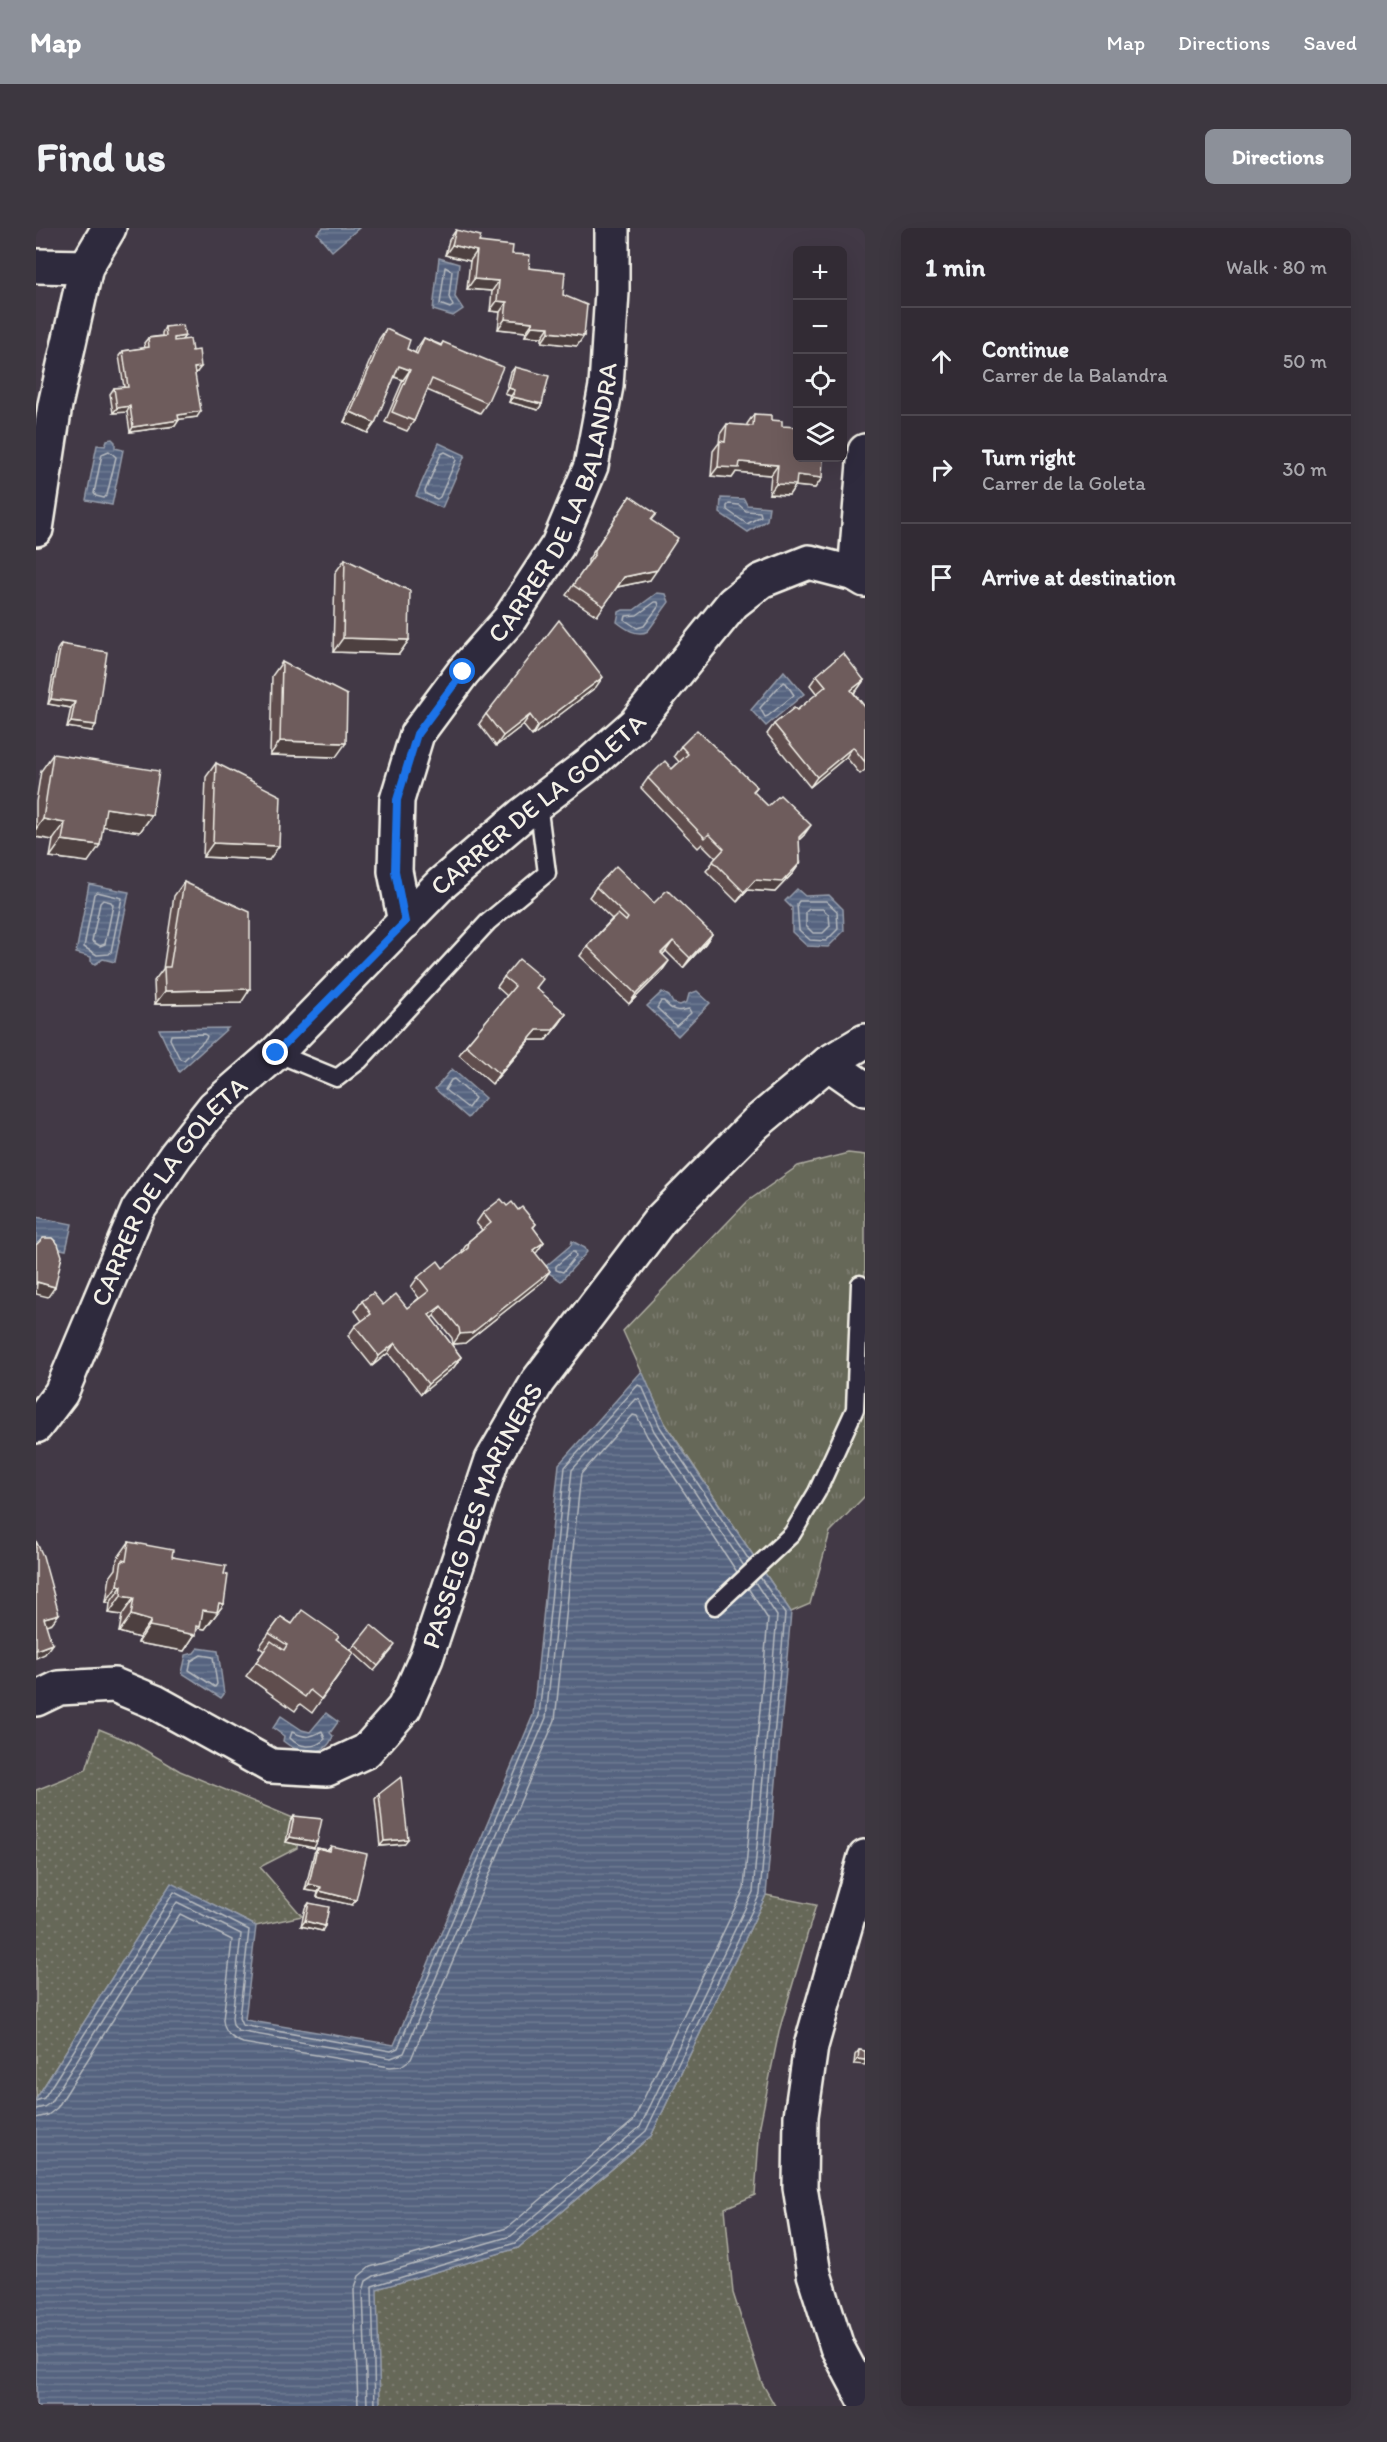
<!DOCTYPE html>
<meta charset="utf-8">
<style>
body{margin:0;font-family:Itim,sans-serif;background:#3d3740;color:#f1f3f6}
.controls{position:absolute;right:18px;top:18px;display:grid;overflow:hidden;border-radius:9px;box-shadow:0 6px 24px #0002}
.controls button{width:54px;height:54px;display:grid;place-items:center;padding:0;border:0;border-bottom:2px solid #4d474f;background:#322b34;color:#f1f3f6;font:30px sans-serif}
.stop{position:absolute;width:18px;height:18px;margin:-14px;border:4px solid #1a73e8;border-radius:50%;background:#fff}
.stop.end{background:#1a73e8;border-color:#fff;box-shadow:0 2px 6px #0008}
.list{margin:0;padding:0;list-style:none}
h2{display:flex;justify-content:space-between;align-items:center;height:78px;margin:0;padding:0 24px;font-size:26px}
h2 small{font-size:20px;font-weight:400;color:#a8a7ac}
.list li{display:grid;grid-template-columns:39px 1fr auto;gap:18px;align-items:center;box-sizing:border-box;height:108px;padding:0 24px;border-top:2px solid #4d474f}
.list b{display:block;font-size:22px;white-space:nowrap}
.list p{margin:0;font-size:20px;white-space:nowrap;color:#a8a7ac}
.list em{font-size:20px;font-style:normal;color:#a8a7ac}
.icon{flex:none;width:33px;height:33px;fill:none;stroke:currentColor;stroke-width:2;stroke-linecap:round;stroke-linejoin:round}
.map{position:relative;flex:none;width:829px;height:2178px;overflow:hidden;border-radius:9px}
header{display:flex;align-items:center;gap:36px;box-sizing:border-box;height:84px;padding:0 30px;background:#8c9099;color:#fff}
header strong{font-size:28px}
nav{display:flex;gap:33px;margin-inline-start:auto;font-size:21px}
.intro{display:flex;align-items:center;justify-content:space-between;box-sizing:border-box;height:144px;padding:0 36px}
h1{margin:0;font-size:42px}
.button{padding:15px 27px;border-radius:9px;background:#8c9099;color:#fff;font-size:21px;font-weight:700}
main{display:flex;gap:36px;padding:0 36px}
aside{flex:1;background:#322b34;border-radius:9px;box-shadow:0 6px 24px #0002}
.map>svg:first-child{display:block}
.grass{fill:url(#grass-dots);stroke:#adaca0;stroke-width:1.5}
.park{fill:url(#park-tufts);stroke:#adaca0;stroke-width:1.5}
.water{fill:url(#water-rules);stroke:#959caa;stroke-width:1.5}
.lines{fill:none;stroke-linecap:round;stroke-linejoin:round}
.shore{stroke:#b5b9be;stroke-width:1.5}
.lane-casing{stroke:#f4f1e8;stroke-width:21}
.street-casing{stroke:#f4f1e8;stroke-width:38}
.lane{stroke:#2f2a3d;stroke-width:16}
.street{stroke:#2f2a3d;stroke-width:33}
.wall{fill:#5f4e4e;stroke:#f4f1e8;stroke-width:1.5}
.shaded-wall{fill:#4d4040;stroke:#f4f1e8;stroke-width:1.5}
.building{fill:#6e5b5b;stroke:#f4f1e8;stroke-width:1.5}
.route{stroke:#1a73e8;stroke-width:8}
.labels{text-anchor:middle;stroke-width:4.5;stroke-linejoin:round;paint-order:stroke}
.street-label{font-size:26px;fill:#f4f1e8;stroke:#2f2a3d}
</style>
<header>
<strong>Map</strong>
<nav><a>Map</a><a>Directions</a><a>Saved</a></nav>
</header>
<div class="intro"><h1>Find us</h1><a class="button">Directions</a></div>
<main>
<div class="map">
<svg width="829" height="2178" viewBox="0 0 829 2178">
<defs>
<pattern id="grass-dots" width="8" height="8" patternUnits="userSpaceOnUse" patternTransform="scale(1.5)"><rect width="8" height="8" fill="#666758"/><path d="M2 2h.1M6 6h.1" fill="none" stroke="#7c7d70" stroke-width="1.8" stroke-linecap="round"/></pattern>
<pattern id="park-tufts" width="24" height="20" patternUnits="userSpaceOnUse" patternTransform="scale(1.5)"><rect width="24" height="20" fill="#666758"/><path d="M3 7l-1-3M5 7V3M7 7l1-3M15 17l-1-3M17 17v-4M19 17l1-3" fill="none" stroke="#7c7d70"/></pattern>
<pattern id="water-rules" width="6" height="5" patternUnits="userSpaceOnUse" patternTransform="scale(1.5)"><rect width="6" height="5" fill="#566480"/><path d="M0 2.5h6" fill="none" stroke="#6f7b92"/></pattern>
</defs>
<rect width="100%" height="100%" fill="#423946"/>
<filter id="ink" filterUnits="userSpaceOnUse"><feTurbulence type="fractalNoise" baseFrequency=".0167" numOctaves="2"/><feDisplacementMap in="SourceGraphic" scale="12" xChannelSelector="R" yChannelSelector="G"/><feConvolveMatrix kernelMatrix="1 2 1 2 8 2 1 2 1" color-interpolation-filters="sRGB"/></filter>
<g filter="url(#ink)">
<!-- grass -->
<g class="grass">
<path d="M63,1501L97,1515L144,1543L262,1592L261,1620L224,1639L266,1688L220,1698L135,1656L0,1871V1562L50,1542Z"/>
<path d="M730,1667L780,1677L743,1803L724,1897L719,1967L689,1980L697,2065L726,2155L739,2178H344L340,2061L482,2020L615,1908Z"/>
</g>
<!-- park -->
<path class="park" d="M812,925L829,927V1268L794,1304L774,1376L755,1384L629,1195L587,1103L712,973L762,938Z"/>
<!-- water -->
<g class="water">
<path d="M287,0H323L296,23L281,5Z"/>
<path d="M403,30L423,36L419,69L427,81L417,88L397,82Z"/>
<path d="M76,211L79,214V220L87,222L76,277L50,272L61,217L69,218L71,212Z"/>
<path d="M403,215L429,227L406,280L380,268Z"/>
<path d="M685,270L708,271L711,277L733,279L731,292L712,304L684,285Z"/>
<path d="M621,365L630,366L633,374L612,403C601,409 590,401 581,394L583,384L587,382H598Z"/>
<path d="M748,443L768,466L730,498L715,482Z"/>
<path d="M53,656L93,664L79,734L67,731L59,736L55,733V729L40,725Z"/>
<path d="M761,661L769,668L793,667L807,681L808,703L792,719L771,718L756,704V680L749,673Z"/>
<path d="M661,763L674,775L642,808L611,778L626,764L633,768L637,775L644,777L651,774L653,766Z"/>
<path d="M192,800L143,844L123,801Z"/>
<path d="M416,841L449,870L432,890L399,861Z"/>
<path d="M0,989L36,996L30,1022L0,1016Z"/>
<path d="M536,1013L549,1020L551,1024L525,1053L510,1043L509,1039L535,1017Z"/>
<path d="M606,1143L629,1196L755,1384L730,1667L615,1908L482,2020L341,2061L344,2178H0V1871L135,1655L220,1698L209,1792L358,1817L497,1487L523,1236Z"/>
<path d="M162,1420L182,1423L188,1466L185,1470L146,1445L150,1427L158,1425Z"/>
<path d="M290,1485L302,1494L294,1505L297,1508C289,1531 262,1526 247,1513L248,1508L237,1500L245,1488L266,1502L274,1504Z"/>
</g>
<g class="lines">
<!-- shore -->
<g class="shore">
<path d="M409,39L416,43L413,69L417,78L414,80L404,76Z"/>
<path d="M73,223L80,229L71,267L68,270L60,268L58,265L66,226Z"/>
<path d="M409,224L419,229L420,232L404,269L401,271L390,266L389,263L405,226Z"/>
<path d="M693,276L703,277L710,283L724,284L725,288L711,296L691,282V278Z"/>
<path d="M619,374H622L623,378L608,398L601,400L589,392L590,388L601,387Z"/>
<path d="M747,454L750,455L758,467L732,488L729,489L724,480Z"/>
<path d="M61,664L86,670L75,724L73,726L61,727L48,719L58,666Z"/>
<path d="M67,672L75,674L77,677L69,716L64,718L56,713L64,675Z"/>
<path d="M763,673H790L801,683L802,701L790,713L774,712L763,702L761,676Z"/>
<path d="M773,681H787L793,687L794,698L787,705H777L770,698V684Z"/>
<path d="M625,773H628C635,783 642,784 653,781L655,785L640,798L621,780Z"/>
<path d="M168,806L171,808L170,811L148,832L144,831L134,811L135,807Z"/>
<path d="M418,851L439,870L432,880L409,862L415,852Z"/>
<path d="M536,1024H539L540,1028L527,1044L520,1042V1038Z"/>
<path d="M165,1427L177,1429L181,1456L179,1459L153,1442L155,1433Z"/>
<path d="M286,1503L289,1511C279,1521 263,1520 254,1510L256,1504C270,1510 273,1510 286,1503Z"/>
<path d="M0,1873L8,1870L138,1664L213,1702L203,1790L206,1797L355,1823L362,1820L503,1488L529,1239L602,1157L606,1158L624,1199L713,1332"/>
<path d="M0,1881L8,1879L14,1875L141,1674L205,1706L196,1790L197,1797L202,1803L355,1830L368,1825L510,1490L536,1242L600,1171L604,1172L618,1203L708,1338"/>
<path d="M0,1890L12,1887L21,1880L144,1686L196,1712L187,1792C188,1804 195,1811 207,1815L354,1839L365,1838L375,1831L519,1492L545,1246L597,1187L601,1188L611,1208L701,1344"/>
<path d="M322,2178L318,2062L323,2048L334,2039L471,2000L597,1893L708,1661L732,1391L712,1360"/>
<path d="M331,2178L327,2063L330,2053L338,2048L475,2008L604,1899L717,1664L741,1388L719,1354"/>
<path d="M339,2178L336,2058L479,2015L610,1903L724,1666L749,1386L724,1349"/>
</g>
<defs>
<g id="lane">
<path d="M240,825L301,850L323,833L452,694L511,645L502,575"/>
<path d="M679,1378L756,1306L781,1264L819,1181L824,1056"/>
</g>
<g id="street">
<path d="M0,38L50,39"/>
<path d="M0,301L19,177L50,39L73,0"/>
<path d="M819,346L829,223"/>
<path id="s1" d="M369,694L359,643L361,572L381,506L427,444L473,392L522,317L555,238L570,158L576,64V0"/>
<path d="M792,835L829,861"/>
<path id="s2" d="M0,1198L25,1165L102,982L140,927L178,879L240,825L405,656L486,587L557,533L599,496L697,375L725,353L773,334L819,346L829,352"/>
<path id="s3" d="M0,1471L23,1460L78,1457L119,1474L235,1538L291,1541L330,1523L368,1480L390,1430L456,1232L502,1153L624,992L720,895L792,835L829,813"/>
<path d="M829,1629L775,1818L765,1888L764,1959L778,2046L801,2119L829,2172"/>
</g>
</defs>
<!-- lane casing -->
<use href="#lane" class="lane-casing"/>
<!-- street casing -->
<use href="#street" class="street-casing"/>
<!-- lane -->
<use href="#lane" class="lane"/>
<!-- street -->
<use href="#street" class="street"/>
</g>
<!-- wall -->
<g class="wall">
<path d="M420,2L443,14L476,26L493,40L527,67L541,118L506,114V109L489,108L490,104L462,101L464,84L454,83L456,63L431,61L434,33L409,27L413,12Z"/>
<path d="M129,99L146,112L156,123L161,144H159L161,189L143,191L139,198L94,204L91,184L77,185L74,166L78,160L88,159L83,128L87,123L109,120L108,115L112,110L126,108V105Z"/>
<path d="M350,101L371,121L379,125L381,120L388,110L405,117L407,114L451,175L444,185L391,162L378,193L371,203L349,194L367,152L358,149L339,195L332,205L308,194L343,111Z"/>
<path d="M479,139L506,176L502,182L473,174L475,168L469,166L475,144Z"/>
<path d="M718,186L735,192L746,198L762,230L786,250L779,260L759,258L753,267L733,266L735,247L700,244L696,250L675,248L677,223L683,215L684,206L691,196L711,198V196Z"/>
<path d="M594,268L615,292L614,352L581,359L561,388L530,367L552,336V332Z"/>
<path d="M309,331L373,412L363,426L297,424L299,345Z"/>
<path d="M25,416L56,503L31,499L35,480L12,476L21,422Z"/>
<path d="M246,434L300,529L234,527L236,448Z"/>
<path d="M781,447L828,452L821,462L818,465L829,479V542L824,546L810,529L774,559L731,506L738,496L761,482L781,466L774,457Z"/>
<path d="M560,459L496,508L487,497L460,518L443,496L450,486Z"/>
<path d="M645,518L721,559L717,564L732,578L768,607L763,612L764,635L757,645L739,664L712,662L701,674L670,643L680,630L666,616L662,620L605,560L612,550L636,541L643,534L638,528Z"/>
<path d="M17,526L116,587L104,604L67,598L52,634L14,629L17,612L0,609V574L5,543Z"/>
<path d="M180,535L233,632L167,629L170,549Z"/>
<path d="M148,654L205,775L119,776L118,753L127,741L138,668Z"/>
<path d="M560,659L618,675L676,706L669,716L647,740L630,723L627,726L626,743L593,776L544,728L551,718L576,691L553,669Z"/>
<path d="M468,749L500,761L530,786L523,796L510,812H494L456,856L423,827L430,817L471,768L461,759Z"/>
<path d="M471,978L482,982L500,996L497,1000L508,1014L499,1025L507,1053L429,1115L417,1116L416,1110L398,1088L395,1090L425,1129L418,1139L385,1166L352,1125L336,1138L312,1108L319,1098L326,1093L319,1083L326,1073L371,1080L383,1070L375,1059L382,1049L407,1040L426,1025V1023L433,1013L446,1002L440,995L447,985Z"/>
<path d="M93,1314L188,1346V1376L169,1401L163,1400L148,1423L102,1415L103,1410L83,1404L86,1387L73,1385L74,1375L70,1374L74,1349L80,1341L81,1331Z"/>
<path d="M245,1389L256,1396L300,1412L315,1422L319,1417L356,1422L338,1443L318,1425L276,1485L264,1476L259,1483L210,1448L228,1423L223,1419Z"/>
<path d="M343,1566L368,1616L344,1618L339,1571Z"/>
<path d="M258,1588L278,1620L250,1614L254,1594Z"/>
<path d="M295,1618L320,1672L316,1677L281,1669L282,1664L269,1662L278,1625L281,1620L292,1622Z"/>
<path d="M273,1675L286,1703L265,1698L269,1680Z"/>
<path d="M823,1822L829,1823L818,1836L819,1827Z"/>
</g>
<!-- shaded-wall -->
<g class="shaded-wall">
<path d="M416,17L441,23L434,33L409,27Z"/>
<path d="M438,51L463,53L456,63L431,61Z"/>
<path d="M461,73L471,74L464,84L454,83Z"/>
<path d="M469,91L497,94L490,104L462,101Z"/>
<path d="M496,98L513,99L506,109L489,108Z"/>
<path d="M513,104L548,108L541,118L506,114Z"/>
<path d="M149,108L145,113L134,115L138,110Z"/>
<path d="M363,138L374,142L367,152L356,148Z"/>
<path d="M165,139L161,144L155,145L158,140Z"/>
<path d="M473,160L479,162L475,168L469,166Z"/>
<path d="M477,169L506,176L502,182L473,174Z"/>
<path d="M94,178L91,184L77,185L81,180Z"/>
<path d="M165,183L161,189L138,192L142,187Z"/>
<path d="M315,184L339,195L332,205L308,194Z"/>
<path d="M143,192L139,198L94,204L97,199Z"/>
<path d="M704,234L742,237L735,247L700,244L696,250L675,248L682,239Z"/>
<path d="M761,247L786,250L779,260L759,258L753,267L733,266L740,256Z"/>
<path d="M621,342L614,352L581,359L588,349Z"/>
<path d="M307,410L373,412L363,426L297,424Z"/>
<path d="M567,449L560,459L496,508L502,498Z"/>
<path d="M828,452L821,462L808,472L815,462Z"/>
<path d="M15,471L39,474L35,480L12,476Z"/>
<path d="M494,487L487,497L460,518L467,508Z"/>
<path d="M35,494L60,497L56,503L31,499Z"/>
<path d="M244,513L310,515L300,529L234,527Z"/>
<path d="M817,519L810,529L774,559L781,549Z"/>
<path d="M70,580L116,587L104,604L58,597Z"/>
<path d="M7,591L29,595L17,612L0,609V601Z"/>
<path d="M775,597L768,607L756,618L763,609Z"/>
<path d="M26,612L64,617L52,634L14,629Z"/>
<path d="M177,615L243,618L233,632L167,629Z"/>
<path d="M764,635L757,645L739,664L712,662L701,674L708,664L719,652Z"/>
<path d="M676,706L669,716L647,740L654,730Z"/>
<path d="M637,713L630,723L618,735L625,725Z"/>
<path d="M633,733L626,743L593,776L600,766Z"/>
<path d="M214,761L205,775L119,776L129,763Z"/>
<path d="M530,786L523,796L510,812H494L456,856L463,846L501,802Z"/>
<path d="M508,1014L501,1024L490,1032L497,1022Z"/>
<path d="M514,1043L507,1053L429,1115L417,1116L424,1106Z"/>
<path d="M1,1054L19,1059L12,1069L0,1066Z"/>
<path d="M405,1078L398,1088L386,1097L393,1087Z"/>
<path d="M359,1115L352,1125L336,1138L343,1128Z"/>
<path d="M425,1129L418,1139L385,1166L392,1156Z"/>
<path d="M82,1357L86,1358L74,1375L70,1374Z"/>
<path d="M85,1368L98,1370L86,1387L73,1385Z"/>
<path d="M183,1375L188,1376L169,1401L163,1400L148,1423L102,1415L113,1398L167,1382Z"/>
<path d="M23,1386L16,1395L1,1400L8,1390Z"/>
<path d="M95,1387L115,1393L103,1410L83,1404Z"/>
<path d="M16,1416L9,1426L0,1430V1422Z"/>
<path d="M254,1609L281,1614L278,1620L250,1614Z"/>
<path d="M372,1611L368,1616L344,1618L348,1613Z"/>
<path d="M273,1656L285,1659L282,1664L269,1662Z"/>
<path d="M284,1663L320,1672L316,1677L281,1669Z"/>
<path d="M269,1693L289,1698L286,1703L265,1698Z"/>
<path d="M822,1831L829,1832V1837L818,1836Z"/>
</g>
<!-- building -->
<g class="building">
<path d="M420,2L445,8L443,14L477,18L476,26L494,27L493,40L529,44L527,67L551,77L548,108L513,104V99L496,98L497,94L469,91L471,74L461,73L463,53L438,51L441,23L416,17Z"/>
<path d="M147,97L149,108L138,110V113L154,111L156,123L163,122L165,139L158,140L165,183L142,187L143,192L97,199L94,178L81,180L78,160L92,159L87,123L113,119L112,110L130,108L129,99Z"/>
<path d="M350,101L374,112L371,121L381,126L388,110L405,118L407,114L467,139L451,175L396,151L378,193L356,184L374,142L363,138L339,195L315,184Z"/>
<path d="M479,139L513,148L506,176L477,169L479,162L473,160Z"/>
<path d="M718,186L735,187V192L746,193V198L762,199V230H787L786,250L761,247L760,257L740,256L742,237L704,234L703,240L682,239L684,213L689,214L691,196L717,198Z"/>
<path d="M594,268L620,286L615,292L642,310L621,342L588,349L568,378L537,357L559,326V322Z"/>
<path d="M309,331L374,363L373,412L307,410Z"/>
<path d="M523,392L567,449L502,498L494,487L467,508L450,486Z"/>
<path d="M25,416L71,424L60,497L35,494L39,474L15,471Z"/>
<path d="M807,425L828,452L815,462L829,479V534L817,519L781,549L738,496L758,480L761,482L790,458L781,447Z"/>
<path d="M246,434L311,467L310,515L244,513Z"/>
<path d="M661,502L721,559L717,563L732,578L744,567L775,597L763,609L764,635L746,654L719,652L708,664L677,633L688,621L673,606L669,610L612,550L629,533L636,541L652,526L645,518Z"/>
<path d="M17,526L123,543L116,587L70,580L64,617L26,612L29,595L7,591Z"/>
<path d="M180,535L245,568L243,618L177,615Z"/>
<path d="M580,638L618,675L631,662L676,706L654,730L637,713L625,725L633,733L600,766L551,718L582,686L590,693L592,690L560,659Z"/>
<path d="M148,654L214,684V761L129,763L128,739H134Z"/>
<path d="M483,731L507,751L500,760L530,786L517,802H501L463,846L430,817L479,758L468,749Z"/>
<path d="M465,971L471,978L476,974L482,982L486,979L500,996L497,999L508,1014L497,1022L514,1043L436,1105L424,1106L423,1100L405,1078L393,1087L425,1129L392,1156L359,1115L343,1128L319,1098L335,1086L326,1073L337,1065L347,1077L360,1066L371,1080L393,1063L382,1049L402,1033L407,1040L432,1020L433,1013L455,995L447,985Z"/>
<path d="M7,1010H16L22,1016L26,1028L19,1059L1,1054L0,1057V1017Z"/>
<path d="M0,1313L7,1328L23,1386L8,1390L16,1416L0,1422Z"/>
<path d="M93,1314L137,1322L136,1329L190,1338L188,1346L192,1347L188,1376L183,1375L181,1384L167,1382L164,1399L161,1398L160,1407L113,1398L115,1393L95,1387L98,1370L85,1368L86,1358L82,1357L86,1332L90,1333Z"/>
<path d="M266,1382L303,1408L300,1411L318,1425L285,1471L274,1462L269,1469L220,1434L235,1413L248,1422L251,1417L233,1405L245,1389L256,1396Z"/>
<path d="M335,1397L359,1417L342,1438L319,1417Z"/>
<path d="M365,1549L372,1611L348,1613L343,1566Z"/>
<path d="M258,1588L286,1591L281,1614L254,1609Z"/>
<path d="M295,1618L331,1626L320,1672L284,1663L285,1659L273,1656L281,1620L294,1623Z"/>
<path d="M273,1675L293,1679L289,1698L269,1693Z"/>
<path d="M823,1822L829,1823V1832L822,1831Z"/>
</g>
</g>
<g class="lines" filter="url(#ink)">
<!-- route -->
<path class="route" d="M240,825L369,694L359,643L361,572L381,506L427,444"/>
</g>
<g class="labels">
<!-- street labels -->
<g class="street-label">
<text dy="9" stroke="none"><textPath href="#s1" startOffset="466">CARRER DE LA BALANDRA</textPath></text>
<text dy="9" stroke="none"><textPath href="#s2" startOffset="812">CARRER DE LA GOLETA</textPath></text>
<text dy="9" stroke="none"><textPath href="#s2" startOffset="272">CARRER DE LA GOLETA</textPath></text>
<text dy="9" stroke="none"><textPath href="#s3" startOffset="622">PASSEIG DES MARINERS</textPath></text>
</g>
</g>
</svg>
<div class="controls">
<button>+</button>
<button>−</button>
<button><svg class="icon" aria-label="locate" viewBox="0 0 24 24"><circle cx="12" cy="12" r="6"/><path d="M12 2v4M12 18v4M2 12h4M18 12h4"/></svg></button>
<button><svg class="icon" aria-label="layers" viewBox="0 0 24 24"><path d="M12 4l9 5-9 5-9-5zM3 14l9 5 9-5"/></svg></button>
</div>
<div class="stop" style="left:427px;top:444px"></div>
<div class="stop end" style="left:240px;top:825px"></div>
</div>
<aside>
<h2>1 min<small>Walk · 80 m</small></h2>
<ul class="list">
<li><svg class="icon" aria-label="ahead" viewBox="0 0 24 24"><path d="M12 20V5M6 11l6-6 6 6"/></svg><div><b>Continue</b><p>Carrer de la Balandra</p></div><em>50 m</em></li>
<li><svg class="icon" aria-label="right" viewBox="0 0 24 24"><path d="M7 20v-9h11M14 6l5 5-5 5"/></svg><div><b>Turn right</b><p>Carrer de la Goleta</p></div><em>30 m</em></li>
<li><svg class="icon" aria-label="arrive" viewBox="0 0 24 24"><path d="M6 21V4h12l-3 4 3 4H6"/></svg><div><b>Arrive at destination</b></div></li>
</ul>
</aside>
</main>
